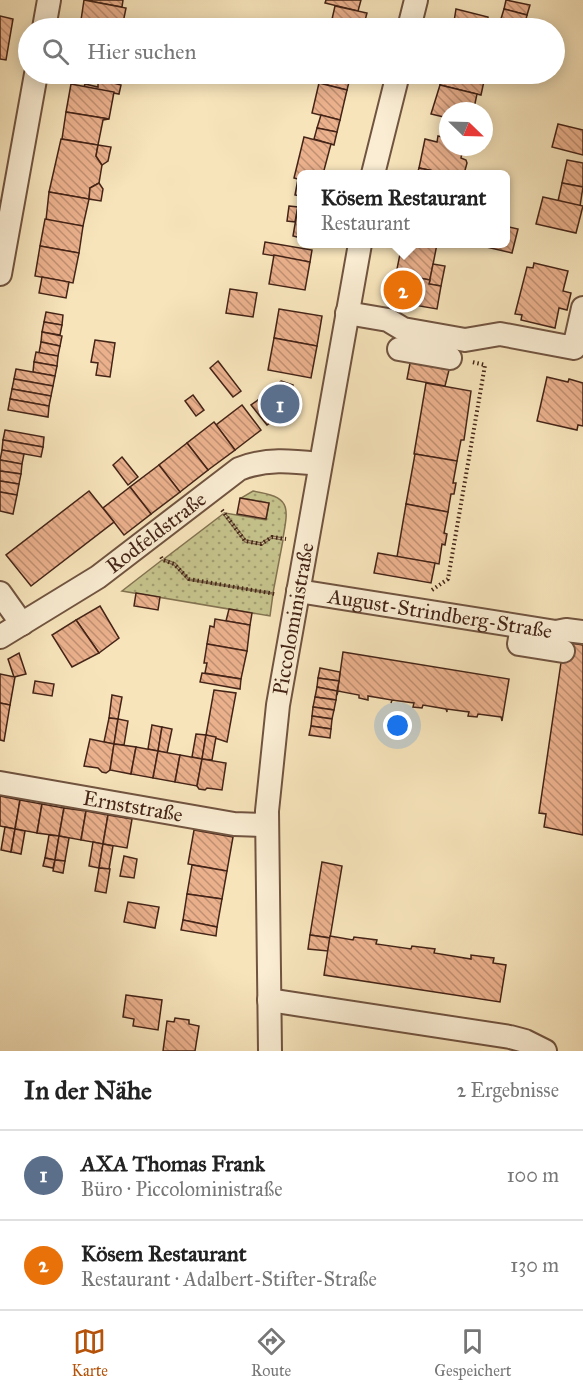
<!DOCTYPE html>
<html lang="de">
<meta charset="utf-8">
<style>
body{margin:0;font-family:"IM FELL Great Primer",serif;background:#f6f6f6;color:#222}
.compass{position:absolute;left:439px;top:102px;width:54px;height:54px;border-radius:50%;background:#fff;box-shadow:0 3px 15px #0003;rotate:113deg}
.you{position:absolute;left:398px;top:726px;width:21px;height:21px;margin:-15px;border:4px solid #fff;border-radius:50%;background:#1a73e8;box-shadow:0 0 0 9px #1a73e833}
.badge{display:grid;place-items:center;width:39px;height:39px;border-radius:50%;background:#b45309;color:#fff;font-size:20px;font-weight:700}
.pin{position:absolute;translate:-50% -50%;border:3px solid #fff;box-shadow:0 2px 6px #0006}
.popup{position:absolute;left:297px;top:170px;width:213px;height:78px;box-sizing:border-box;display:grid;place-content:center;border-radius:9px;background:#fff;filter:drop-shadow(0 2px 4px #0005);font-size:20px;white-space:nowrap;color:#767676}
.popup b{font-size:22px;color:#222}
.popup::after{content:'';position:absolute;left:50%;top:100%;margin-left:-12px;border:12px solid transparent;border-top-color:#fff}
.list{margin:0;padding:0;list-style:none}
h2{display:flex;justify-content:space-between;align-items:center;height:78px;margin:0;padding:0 24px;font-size:26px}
h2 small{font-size:20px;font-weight:400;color:#767676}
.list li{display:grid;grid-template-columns:39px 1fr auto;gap:18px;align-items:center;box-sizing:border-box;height:90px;padding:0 24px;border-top:2px solid #e0e0e0}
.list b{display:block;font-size:22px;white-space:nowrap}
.list p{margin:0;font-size:20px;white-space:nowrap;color:#767676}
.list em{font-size:20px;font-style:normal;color:#767676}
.icon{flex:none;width:33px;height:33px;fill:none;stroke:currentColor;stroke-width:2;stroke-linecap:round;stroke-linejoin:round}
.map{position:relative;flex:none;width:583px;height:1051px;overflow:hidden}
.search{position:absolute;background:#fff;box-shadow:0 3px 15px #0003;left:18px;right:18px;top:18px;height:66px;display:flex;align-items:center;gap:15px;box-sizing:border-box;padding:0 21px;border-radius:33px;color:#767676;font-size:22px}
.sheet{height:258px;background:#fff}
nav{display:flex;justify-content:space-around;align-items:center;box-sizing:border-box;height:84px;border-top:2px solid #e0e0e0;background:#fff;font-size:16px;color:#767676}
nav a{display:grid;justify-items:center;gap:3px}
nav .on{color:#b45309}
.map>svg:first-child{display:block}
.grass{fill:url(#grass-dots);stroke:#847351;stroke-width:1.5}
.building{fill:url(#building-back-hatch);stroke:#442417;stroke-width:1.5}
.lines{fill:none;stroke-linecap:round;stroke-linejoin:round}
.minor-casing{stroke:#715440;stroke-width:26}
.path{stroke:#442417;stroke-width:4;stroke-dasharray:1.5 3;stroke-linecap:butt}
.minor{stroke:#faedd3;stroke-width:22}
.labels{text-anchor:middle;stroke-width:4.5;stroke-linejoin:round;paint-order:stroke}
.street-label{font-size:21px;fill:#442417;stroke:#faedd3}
</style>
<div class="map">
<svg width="583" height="1051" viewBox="0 0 583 1051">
<defs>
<pattern id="grass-dots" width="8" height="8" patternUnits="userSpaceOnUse" patternTransform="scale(1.5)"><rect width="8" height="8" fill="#c5c28b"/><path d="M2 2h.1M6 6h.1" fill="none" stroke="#a29d71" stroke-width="1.8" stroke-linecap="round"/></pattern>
<pattern id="building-back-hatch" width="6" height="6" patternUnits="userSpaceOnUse" patternTransform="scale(1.5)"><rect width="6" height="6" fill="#ebb18d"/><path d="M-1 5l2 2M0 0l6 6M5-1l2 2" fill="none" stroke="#c09072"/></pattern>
</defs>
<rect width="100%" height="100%" fill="#f7e4bb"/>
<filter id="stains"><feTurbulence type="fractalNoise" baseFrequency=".00333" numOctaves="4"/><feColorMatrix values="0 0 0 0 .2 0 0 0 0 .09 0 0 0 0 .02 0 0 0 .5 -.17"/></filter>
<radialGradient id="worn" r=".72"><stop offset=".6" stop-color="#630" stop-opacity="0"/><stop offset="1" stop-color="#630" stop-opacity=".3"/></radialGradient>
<!-- grass -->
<g class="grass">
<path d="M253,491C290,497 289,505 283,538L272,536L261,543L246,540L225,513L266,520L269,503L241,498Z"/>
<path d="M223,514L245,542L262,545L272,538L283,540L273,593L189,579L175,563L164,559Z"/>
<path d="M162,560L174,565L188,580L273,594L270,616L122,591Z"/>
</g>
<!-- building -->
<g class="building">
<path d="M84,0H123L122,7Z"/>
<path d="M84,0L126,8L122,28L80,27Z"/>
<path d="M326,0H361L358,11L325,3Z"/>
<path d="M506,0L530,5L527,15L504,9Z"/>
<path d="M335,6L367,13L363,28H330Z"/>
<path d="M456,9L488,17V19L511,25L510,28H453Z"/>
<path d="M504,9L527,15L524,28L500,22Z"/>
<path d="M0,16L13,19L6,60L0,59Z"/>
<path d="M321,74H351L347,90L319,83Z"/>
<path d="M443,74H479L478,77L484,81L481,95L440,85Z"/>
<path d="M98,79L121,85L119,94L84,87L85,84L98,87Z"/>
<path d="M319,83L347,90L340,120L312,113Z"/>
<path d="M71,84L114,92L109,119L66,112Z"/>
<path d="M440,85L477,94L474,108L465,106L464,111H448V118L431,114Z"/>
<path d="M66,112L109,119L103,120L98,145L62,139Z"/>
<path d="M321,115L340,120L337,132L317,128Z"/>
<path d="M558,124L583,130V155L552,147Z"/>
<path d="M317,128L337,132L334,145L314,139Z"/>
<path d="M438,136L446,138L445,144H448V147L463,148L461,158L466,160L467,163L464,174H448L419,168L425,139L437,142Z"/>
<path d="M304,137L331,144L323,174H301V180L294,178Z"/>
<path d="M61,139L98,145L96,156L102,165L99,183L90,188L89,199L49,192Z"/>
<path d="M98,145L111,147L108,161L102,165L96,156Z"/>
<path d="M567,160L583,163V187L562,183Z"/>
<path d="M419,168L448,174H417Z"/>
<path d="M298,179L301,180V196L295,195Z"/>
<path d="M99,183L103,189L101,201L89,199L90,188Z"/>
<path d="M562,183L583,187L580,206L558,201Z"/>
<path d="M49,192L89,199L83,226L46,220Z"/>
<path d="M543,197L583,206L576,233L536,224Z"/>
<path d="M289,206L298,207L295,222L287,221Z"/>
<path d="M298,207L301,208V238L293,236Z"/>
<path d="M45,219L83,226L79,253L40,246Z"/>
<path d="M505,226L518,229L512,253L482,246L483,244H505Z"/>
<path d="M265,242L312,250L310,262L263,254Z"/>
<path d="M402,244H437L430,280L396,274Z"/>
<path d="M40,246L79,253L73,283L35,276Z"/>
<path d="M274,255L310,262L305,290L269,284Z"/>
<path d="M534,263L568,271L563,291L571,293L567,310L559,308L555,328L521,320L522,315L515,314L527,267L533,268Z"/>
<path d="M433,264L445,266L441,286L429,284Z"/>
<path d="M395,273L430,280L429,284L441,286L437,309L390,301Z"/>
<path d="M42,277L69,282L66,298L39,293Z"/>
<path d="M230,289L257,293L253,317L226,313Z"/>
<path d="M279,309L322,316L317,346L274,338Z"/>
<path d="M46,312L63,315L62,325L44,322Z"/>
<path d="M44,322L62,325L60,335L42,332Z"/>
<path d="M42,332L62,336L60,346L41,342Z"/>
<path d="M274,338L317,346L311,378L268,370Z"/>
<path d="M95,340L115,343L110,377L96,375L98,363L91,362Z"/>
<path d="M41,342L60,346L58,356L39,353Z"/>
<path d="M36,352L58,356L57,366L34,362Z"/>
<path d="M411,358L450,366L445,386L407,379Z"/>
<path d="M218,361L241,391L233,397L210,368Z"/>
<path d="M34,362L57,366L55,376L33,372Z"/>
<path d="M16,369L55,376L53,386L14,379Z"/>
<path d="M547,377L568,382L569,379L583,383V426L578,425L577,430L537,421Z"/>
<path d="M14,379L53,386L51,396L12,389Z"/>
<path d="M281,381L293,385L291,394L297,402L274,420L258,400Z"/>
<path d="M426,383L471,391L464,440H461L457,461L414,454Z"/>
<path d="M12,389L51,396L49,406L10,399Z"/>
<path d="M193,395L204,410L196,416L185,401Z"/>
<path d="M10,399L49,406L48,417L8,410Z"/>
<path d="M258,400L274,420L267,425L251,405Z"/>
<path d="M242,405L261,430L235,450L216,425Z"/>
<path d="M214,422L235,450L208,470L187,443Z"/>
<path d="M5,430L44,437L43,447L3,440Z"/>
<path d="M3,440L43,447L41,457L2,450Z"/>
<path d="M187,443L208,470L180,492L159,465Z"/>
<path d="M2,450L24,454L22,464L0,460Z"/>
<path d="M415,454L457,461L453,483H456L454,494H451L448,512L406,504Z"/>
<path d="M122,457L138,477L128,485L113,465Z"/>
<path d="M0,460L22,464L21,474L0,471Z"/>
<path d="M159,465L180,492L151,514L130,487Z"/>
<path d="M0,471L21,474L19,484L0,481Z"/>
<path d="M0,481L19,484L17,495L0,492Z"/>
<path d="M130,487L151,514L124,535L103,508Z"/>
<path d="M89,491L114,522L31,586L6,555Z"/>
<path d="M0,492L17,495L13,514L0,511Z"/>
<path d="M240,498L269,503L266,519L237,514Z"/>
<path d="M406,504L448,512L444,533L447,534L445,545L442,544L439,564L397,557Z"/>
<path d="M378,553L435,563L431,583L374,573Z"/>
<path d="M136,593L160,597L158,610L134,606Z"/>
<path d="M100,606L119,638L99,653L76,620Z"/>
<path d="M229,609L252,613L250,625L226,621Z"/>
<path d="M215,619L250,625L247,651L207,644L210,626L214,627Z"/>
<path d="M76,620L99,653L72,667L52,635Z"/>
<path d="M564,642L583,645V835L544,827L546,814L539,813Z"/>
<path d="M207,644L247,651L241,679L205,673L207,663H204Z"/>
<path d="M343,652L509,679L502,721L501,717L478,714L477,717L468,716L469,712L447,709V712L446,709L423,705L422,708L413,707L414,703L392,700L391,703L392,700L368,696V700L359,698V695L338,691L337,695Z"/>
<path d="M19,653L26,674L14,677L8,659Z"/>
<path d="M320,668L340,672L339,681L318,678Z"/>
<path d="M202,673L241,679L240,689L200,682Z"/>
<path d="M0,674L15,677L10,705L0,703Z"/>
<path d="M318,678L339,681L337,691L317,687Z"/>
<path d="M35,681L54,684L52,696L33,693Z"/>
<path d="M317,687L337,691L336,700L315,697Z"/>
<path d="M214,690L236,693L227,742L206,735Z"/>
<path d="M112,695L122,697L118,719L109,718Z"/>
<path d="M315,697L336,700L334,710L313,707Z"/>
<path d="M0,703L10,705L4,741L0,740Z"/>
<path d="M313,707L334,710L332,719L312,716Z"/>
<path d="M312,716L332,719L331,729L311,726Z"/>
<path d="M109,718L118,719L114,744L104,742Z"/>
<path d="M118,719L128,721L124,745L114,744Z"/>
<path d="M152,725L162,727L158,751L148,749Z"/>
<path d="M311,726L331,729L330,738L309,735Z"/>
<path d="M162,727L172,729L167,753L158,751Z"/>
<path d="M196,734L206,735L202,759L192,757Z"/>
<path d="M206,735L216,737L212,760L202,759Z"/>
<path d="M90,739L114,744L110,770L106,773L102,772L98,768L84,766Z"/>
<path d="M114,744L136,747L131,774L110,770Z"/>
<path d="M136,747L158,751L153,778L131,774Z"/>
<path d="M158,751L180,755L175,782L153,778Z"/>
<path d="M180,755L202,759L197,786L175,782Z"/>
<path d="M202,759L226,763L222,790L207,788L205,790L199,789L197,786Z"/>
<path d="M0,796L20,800L15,829L0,826Z"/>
<path d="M20,800L42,804L37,833L15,829Z"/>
<path d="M42,804L64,808L59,836L37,833Z"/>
<path d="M64,808L86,811L81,840L59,836Z"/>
<path d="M86,811L108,815L103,844L81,840Z"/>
<path d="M108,815L132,819L127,848L103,844Z"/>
<path d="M5,827L15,829L11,852L1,850Z"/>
<path d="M15,829L25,831L21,854L11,852Z"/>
<path d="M194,830L233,837L227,871L188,864Z"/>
<path d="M49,835L59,836L55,860L45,858Z"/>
<path d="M59,836L69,838L65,861L55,860Z"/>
<path d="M93,842L103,844L99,868L89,866Z"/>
<path d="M103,844L113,846L109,869L99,868Z"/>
<path d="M124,856L137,859L134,878L120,876Z"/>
<path d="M45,858L55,860L53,868L43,866Z"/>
<path d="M55,860L65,861L63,873L53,871Z"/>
<path d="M322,862L342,866L330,938L310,935Z"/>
<path d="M192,865L227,871L222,899L187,894Z"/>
<path d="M99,868L110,869L106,893L95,891Z"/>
<path d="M187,894L222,899L217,927L183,920Z"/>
<path d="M128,902L159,907L155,928L124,922Z"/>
<path d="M183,920L217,927L216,936L181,930Z"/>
<path d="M310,935L330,938L328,951L308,949Z"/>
<path d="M330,936L353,940L354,937L377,940L376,944L411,949L412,946L435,949L434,953L471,959V955L494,958L493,963L506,965L500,1002L324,975Z"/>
<path d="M126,995L162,1000L158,1030L133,1026L134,1019L123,1017Z"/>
<path d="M175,1018L189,1020V1024L199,1026L195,1051H163L167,1021L174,1022Z"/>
</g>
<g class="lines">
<defs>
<g id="minor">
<path d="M44,28L49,0"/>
<path d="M409,28L416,0"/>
<path d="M373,174L398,74"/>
<path d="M0,274L36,74"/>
<path d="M347,313L388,320L403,329L465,340L500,334L574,348L583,308"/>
<path d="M399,349L450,358"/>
<path id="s1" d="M298,591L556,632L566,630L583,632"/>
<path d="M0,593L22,624"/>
<path d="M522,627L519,644L563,651"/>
<path id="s2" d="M0,637L98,577L239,469C266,458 292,461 320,464"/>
<path id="s3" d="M0,783L234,824L266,825"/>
<path d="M269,1000L510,1037L525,1041L545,1051"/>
<path id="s4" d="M270,1051L267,811L278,705L360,244"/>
</g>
</defs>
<!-- minor casing -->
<use href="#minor" class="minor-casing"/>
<!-- path -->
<g class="path">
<path d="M222,510L245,541L261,544L272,537L286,539"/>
<path d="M161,557L163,560L174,564L189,579L275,594"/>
<path d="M432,590L448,579L485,365L472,362"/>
</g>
<!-- minor -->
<use href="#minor" class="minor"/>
</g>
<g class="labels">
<!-- street labels -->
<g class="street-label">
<text dy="7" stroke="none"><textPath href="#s2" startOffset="188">Rodfeldstraße</textPath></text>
<text dy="7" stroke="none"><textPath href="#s1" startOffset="144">August-Strindberg-Straße</textPath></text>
<text dy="7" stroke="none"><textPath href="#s4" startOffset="434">Piccoloministraße</textPath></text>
<text dy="7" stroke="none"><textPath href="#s3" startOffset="135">Ernststraße</textPath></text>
</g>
</g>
<rect width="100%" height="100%" filter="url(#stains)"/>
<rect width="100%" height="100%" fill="url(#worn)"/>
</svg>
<svg class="compass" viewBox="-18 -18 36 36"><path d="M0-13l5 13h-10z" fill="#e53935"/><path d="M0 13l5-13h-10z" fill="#767676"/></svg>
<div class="you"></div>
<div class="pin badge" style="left:280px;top:404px;background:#5c6f8a">1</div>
<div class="pin badge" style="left:403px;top:290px;background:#e8710a">2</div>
<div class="popup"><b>Kösem Restaurant</b>Restaurant</div>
<div class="search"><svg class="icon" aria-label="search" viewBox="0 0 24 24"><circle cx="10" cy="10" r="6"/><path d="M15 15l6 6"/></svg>Hier suchen</div>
</div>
<section class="sheet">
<h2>In der Nähe<small>2 Ergebnisse</small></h2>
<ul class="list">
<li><span class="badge" style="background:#5c6f8a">1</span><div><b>AXA Thomas Frank</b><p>Büro · Piccoloministraße</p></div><em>100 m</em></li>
<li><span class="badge" style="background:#e8710a">2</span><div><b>Kösem Restaurant</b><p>Restaurant · Adalbert-Stifter-Straße</p></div><em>130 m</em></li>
</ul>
</section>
<nav>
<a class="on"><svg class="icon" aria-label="map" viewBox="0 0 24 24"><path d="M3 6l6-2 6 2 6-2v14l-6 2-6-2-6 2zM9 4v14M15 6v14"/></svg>Karte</a>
<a><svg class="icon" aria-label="directions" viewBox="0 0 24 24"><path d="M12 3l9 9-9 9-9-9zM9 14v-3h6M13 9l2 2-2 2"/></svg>Route</a>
<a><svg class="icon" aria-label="saved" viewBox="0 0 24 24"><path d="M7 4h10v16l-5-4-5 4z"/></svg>Gespeichert</a>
</nav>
